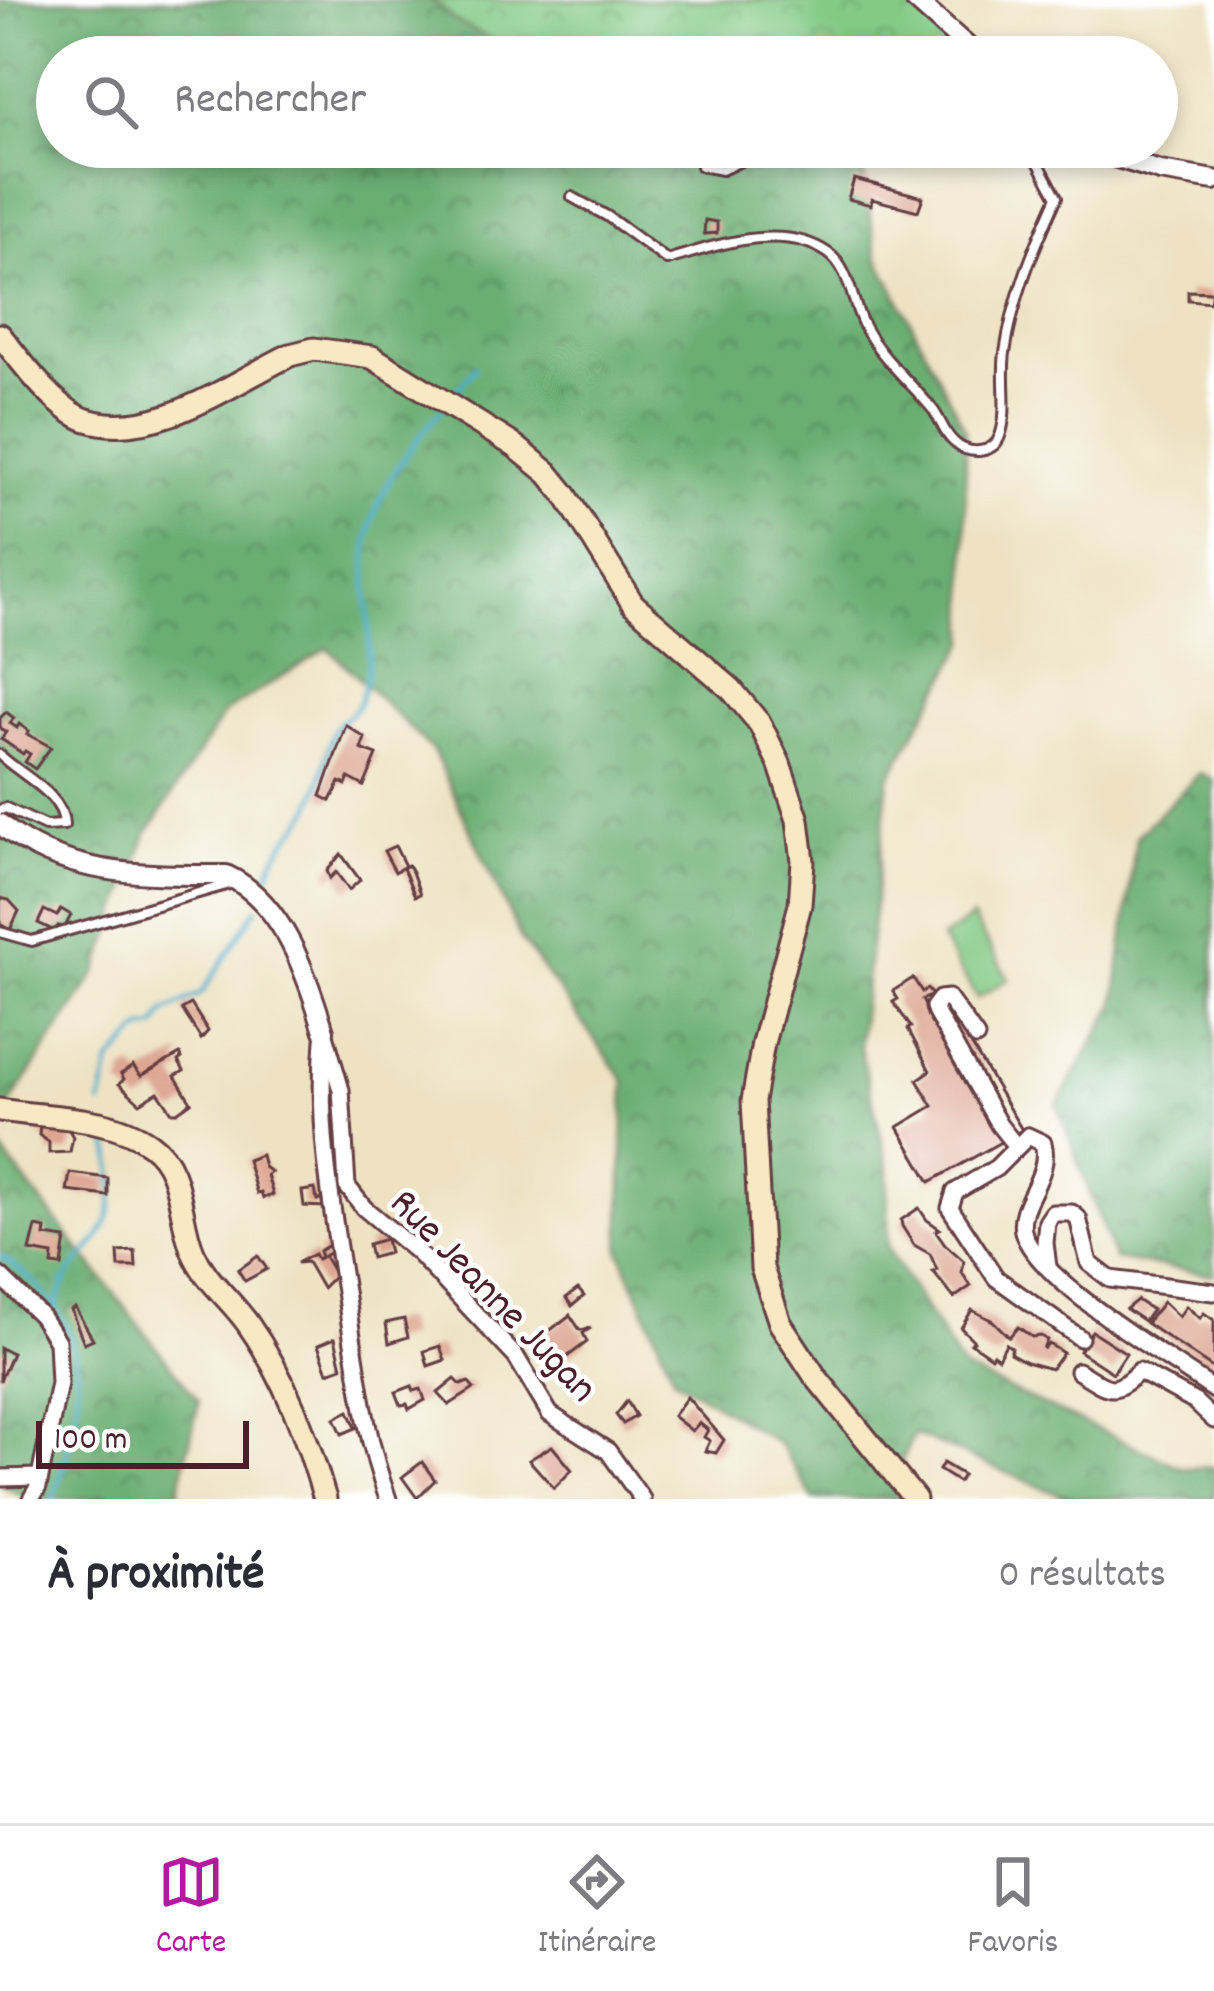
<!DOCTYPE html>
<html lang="fr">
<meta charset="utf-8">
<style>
body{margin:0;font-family:Dekko,sans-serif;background:#f7f7f7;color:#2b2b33}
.scale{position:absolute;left:36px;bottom:30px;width:213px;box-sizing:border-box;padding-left:12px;border:6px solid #4a1f2b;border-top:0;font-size:33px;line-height:42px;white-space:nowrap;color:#4a1f2b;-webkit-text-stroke:9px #fff;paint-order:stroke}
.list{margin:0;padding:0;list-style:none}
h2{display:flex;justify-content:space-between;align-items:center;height:156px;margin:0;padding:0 48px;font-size:51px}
h2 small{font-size:39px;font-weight:400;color:#7c7c81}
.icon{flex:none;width:66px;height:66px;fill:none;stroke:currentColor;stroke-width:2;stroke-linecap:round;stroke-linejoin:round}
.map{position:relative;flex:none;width:1214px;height:1499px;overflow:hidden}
.search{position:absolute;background:#fff;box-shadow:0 6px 18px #0003;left:36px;right:36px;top:36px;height:132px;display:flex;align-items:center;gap:30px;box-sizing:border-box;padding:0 42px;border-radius:66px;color:#7c7c81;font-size:45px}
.sheet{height:324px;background:#fff}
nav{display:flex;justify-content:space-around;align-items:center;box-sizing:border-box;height:168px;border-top:3px solid #e1e1e2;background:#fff;font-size:33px;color:#7c7c81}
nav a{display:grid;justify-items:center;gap:6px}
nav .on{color:#b5179e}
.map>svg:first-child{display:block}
.grass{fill:#83ca85;stroke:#667458;stroke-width:3}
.forest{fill:url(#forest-crowns);stroke:#5a664e;stroke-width:3}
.park{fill:url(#park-crowns);stroke:#667458;stroke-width:3}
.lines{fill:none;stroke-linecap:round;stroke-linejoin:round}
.stream{stroke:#4badca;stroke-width:4.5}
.building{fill:#dda592}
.service-casing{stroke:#633c42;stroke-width:14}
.minor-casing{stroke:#633c42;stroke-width:21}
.tertiary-casing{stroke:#633c42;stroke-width:24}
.secondary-casing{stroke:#633c42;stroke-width:27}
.service{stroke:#fff;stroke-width:8}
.minor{stroke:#fff;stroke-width:15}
.tertiary{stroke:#fff;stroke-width:18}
.secondary{stroke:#f8e8c3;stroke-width:21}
.labels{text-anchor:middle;stroke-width:9;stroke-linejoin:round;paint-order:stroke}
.street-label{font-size:42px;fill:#4a1f2b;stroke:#fff}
</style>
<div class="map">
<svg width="1214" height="1499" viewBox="0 0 1214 1499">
<defs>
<pattern id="forest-crowns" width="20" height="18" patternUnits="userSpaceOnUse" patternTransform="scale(3)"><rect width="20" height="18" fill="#6aae72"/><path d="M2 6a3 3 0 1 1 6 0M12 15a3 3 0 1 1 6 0" fill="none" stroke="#598d5e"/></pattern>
<pattern id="park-crowns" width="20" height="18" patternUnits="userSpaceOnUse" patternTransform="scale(3)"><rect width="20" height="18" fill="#83ca85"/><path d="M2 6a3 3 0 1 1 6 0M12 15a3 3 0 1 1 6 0" fill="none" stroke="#73ad73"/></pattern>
</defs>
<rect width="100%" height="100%" fill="#fff"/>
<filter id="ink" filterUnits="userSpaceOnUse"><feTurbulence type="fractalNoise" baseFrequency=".00833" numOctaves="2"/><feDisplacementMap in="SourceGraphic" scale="24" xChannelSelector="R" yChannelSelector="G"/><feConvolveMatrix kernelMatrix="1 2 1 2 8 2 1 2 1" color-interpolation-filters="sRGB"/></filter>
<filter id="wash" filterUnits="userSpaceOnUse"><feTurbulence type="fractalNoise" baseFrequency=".004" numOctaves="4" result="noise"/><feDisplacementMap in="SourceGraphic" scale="48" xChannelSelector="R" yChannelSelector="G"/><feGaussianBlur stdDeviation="2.7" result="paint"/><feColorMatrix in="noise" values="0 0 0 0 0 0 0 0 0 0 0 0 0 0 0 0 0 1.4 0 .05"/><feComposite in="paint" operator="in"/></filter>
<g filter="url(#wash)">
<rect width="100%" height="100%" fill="#eee2c3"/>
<!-- grass -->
<path class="grass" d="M972,918L1009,979L977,998L941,939Z"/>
<!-- forest -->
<g class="forest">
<path d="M0,0H774L787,57H57V147H859L877,255L965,429L967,641L889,778L859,1043L888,1166V1249L963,1369L1183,1468L1214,1467V1499H1070L914,1434L891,1486L899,1499H813L780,1445L674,1378L620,1251L625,1081L522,941L434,752L328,648L225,712L147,834L97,972L0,1119Z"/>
<path d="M1200,773L1214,780V1275L1114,1259L1057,1105L1115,1005L1136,837Z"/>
<path d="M0,1149L199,1401L177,1499H29L0,1484Z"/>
</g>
<!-- park -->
<g class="park">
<path d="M428,0H911L973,57H525L453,20L440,6Z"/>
<path d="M654,147H751L754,172H705Z"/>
</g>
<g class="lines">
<!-- stream -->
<g class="stream">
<path d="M449,400L476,367"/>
<path d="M265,893C270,851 286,845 307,814C323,790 325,746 336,727C341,720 351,715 356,708C379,667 364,599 367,553C370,496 407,451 442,409"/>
<path d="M101,1104L110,1063L142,1029L156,1027L165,1012L202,993L257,908"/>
<path d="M0,1256C98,1319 87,1400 53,1499"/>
<path d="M57,1305C62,1275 80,1262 97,1240C120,1210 114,1169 108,1136"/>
</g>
</g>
<g id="blocks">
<!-- building -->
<g class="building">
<path d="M854,179L923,197L918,211L872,199L871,205L848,199Z"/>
<path d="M705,220L717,222V233L704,234Z"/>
<path d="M1188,291L1212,292L1210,302L1188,300Z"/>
<path d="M6,712L14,718L10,723L17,728L19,724L29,731L27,734L51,747L35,769L25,762L30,754L25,751L23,754L1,739L6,732L0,728V718Z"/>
<path d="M346,725L365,738L361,749L377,755L364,786L349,778L346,785L340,782L331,801L321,796Z"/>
<path d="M395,846L405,866L395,872L384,851Z"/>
<path d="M341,854L360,880L349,890L336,872L330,878L327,871Z"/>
<path d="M408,865L412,872L420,894L415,896L403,868Z"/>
<path d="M0,898L9,900L19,911L10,930L0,924Z"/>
<path d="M61,909L71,915L65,927L58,926L55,931L38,923L44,910L57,916Z"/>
<path d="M913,978L922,992L927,989L932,995L922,1000L931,1016L948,1006L1022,1130L930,1182L898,1127L933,1106L917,1080L930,1071L908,1029L911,1027L893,1002L898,999L893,991Z"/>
<path d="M191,1004L208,1031L201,1039L182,1009Z"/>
<path d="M180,1054L182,1058L178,1061L184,1071L175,1076L191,1102L177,1112H172L158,1092L140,1103L119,1084L124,1079L121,1074L133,1066L141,1076Z"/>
<path d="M40,1125L69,1130L73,1137L70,1152L49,1153V1142L39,1135Z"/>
<path d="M261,1155L264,1167L271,1172L267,1175L273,1195L263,1198L261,1193L257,1194L247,1160Z"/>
<path d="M70,1173L108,1178V1196L67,1191Z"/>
<path d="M315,1189L317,1200H324L325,1207L304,1206L302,1191Z"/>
<path d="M919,1208L927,1220L940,1229L936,1231L945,1244L964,1261L962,1273L971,1286L954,1298L933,1272L937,1270L930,1254L914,1245L902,1226L901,1220Z"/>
<path d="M36,1227L46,1229L45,1236L66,1239L62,1266L52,1265L53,1255L30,1251Z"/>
<path d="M386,1239L389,1253L371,1258L368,1244Z"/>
<path d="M331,1244L335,1260L329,1253L324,1256L335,1275L322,1288L307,1262L297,1263L314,1254L317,1259L321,1257L319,1251Z"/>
<path d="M135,1251L136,1267H119L118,1252Z"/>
<path d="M258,1256L267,1269L245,1281L238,1270Z"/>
<path d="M578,1289L584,1296L572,1306L566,1298Z"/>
<path d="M1137,1300L1152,1310L1144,1321L1126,1309Z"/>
<path d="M1163,1302L1179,1317L1186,1306L1200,1318L1204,1313L1214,1320V1369L1146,1323Z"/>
<path d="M75,1308L93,1339L84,1343L71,1310Z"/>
<path d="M972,1310L993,1321L1009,1337L1018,1327L1032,1337L1041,1336L1047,1340L1043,1349L1049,1344L1063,1353L1051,1369L1026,1362L1010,1353L1012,1348L1006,1344L998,1358L993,1354L991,1357L971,1343L974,1341L961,1328Z"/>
<path d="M570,1315L580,1330L591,1328L583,1333L587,1342L563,1360L544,1335Z"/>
<path d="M404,1319L408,1337L389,1343L386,1323Z"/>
<path d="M1092,1331L1126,1353L1113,1373L1079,1351Z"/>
<path d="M335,1338L342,1367L328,1372L318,1345Z"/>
<path d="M440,1346L445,1360L428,1366L424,1351Z"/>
<path d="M0,1348L12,1353L0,1381Z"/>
<path d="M455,1379L461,1385L468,1382L474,1389L449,1405L438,1393Z"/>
<path d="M412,1386L414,1391L421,1389L425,1400L409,1409L407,1404L401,1405L396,1392Z"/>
<path d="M687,1397L724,1440L716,1453L705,1451L710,1441L704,1437L708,1430L699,1423L692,1431L673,1416Z"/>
<path d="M627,1401L636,1416L623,1424L616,1415Z"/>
<path d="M349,1411L356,1428L342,1434L335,1418Z"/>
<path d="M552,1446L572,1470L554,1488L529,1460Z"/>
<path d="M422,1462L435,1480L417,1498L402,1477Z"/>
<path d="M943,1463L963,1475L958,1482L939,1470Z"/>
</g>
</g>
</g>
<g filter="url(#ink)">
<use href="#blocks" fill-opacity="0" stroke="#633c42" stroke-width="3"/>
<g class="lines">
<defs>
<g id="service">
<path d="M1010,147H1016"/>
<path d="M701,166L722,170L745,159L750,147"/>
<path d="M572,197L607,216L667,260C715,246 782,221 828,253C850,268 852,304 864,326C882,360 911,382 934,411C941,421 945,435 954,442C967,455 993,455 1000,436C1009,412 1001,379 1005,353C1013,297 1034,248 1057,197L1036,158L1040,147"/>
<path d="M0,755C20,775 64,794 64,825L45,826L6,808L0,810"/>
<path d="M0,932L32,941L233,883"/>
</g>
<g id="minor">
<path d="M324,1031L341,1090L347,1186L364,1208L418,1253L516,1357L550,1414L608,1451L642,1499"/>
<path d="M976,1037L948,998L940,999L934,1007L936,1013L999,1125L1015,1145"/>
<path d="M324,1040C316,1133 335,1225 349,1317C359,1380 366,1439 388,1499"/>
<path d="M1048,1267L1045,1243L1047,1222L1053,1213H1072L1078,1218L1089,1263L1110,1279L1214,1292"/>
<path d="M0,1276L41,1316L57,1341L59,1383L38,1487L31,1499"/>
<path d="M1080,1338L996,1278L950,1208L955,1192L996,1168L1028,1136L1043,1143C1052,1177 1017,1203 1023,1231C1034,1279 1171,1359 1214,1390"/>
<path d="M1078,1371C1108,1389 1112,1398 1139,1371L1195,1402L1214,1420"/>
<path d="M0,1478L40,1477"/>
</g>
<g id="tertiary">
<path d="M915,0L979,57"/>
<path d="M1081,147L1160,171L1214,180"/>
<path d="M0,824C64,878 148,875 226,875C283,901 307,975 324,1031"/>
</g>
<g id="secondary">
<path d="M0,335C20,360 57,411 87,420C155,441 232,383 290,355L314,349L372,357L515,446L548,473L565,494L633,604L731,689L760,724L779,763L798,820L803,861L800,905L763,1043L753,1101L762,1268L780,1323L815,1376L915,1499"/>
<path d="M0,1110C48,1118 110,1115 150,1144C184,1168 178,1217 193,1252C206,1282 230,1298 248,1324C285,1377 307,1437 325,1499"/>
</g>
</defs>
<!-- service casing -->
<use href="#service" class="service-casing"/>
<!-- minor casing -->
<use href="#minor" class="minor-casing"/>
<!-- tertiary casing -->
<use href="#tertiary" class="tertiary-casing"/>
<!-- secondary casing -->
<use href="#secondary" class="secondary-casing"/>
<!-- service -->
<use href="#service" class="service"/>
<!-- minor -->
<use href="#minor" class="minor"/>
<!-- tertiary -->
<use href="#tertiary" class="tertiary"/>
<!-- secondary -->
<use href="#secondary" class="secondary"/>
</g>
</g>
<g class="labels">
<!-- street labels -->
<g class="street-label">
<text transform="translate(496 1293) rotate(46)" y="15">Rue Jeanne Jugan</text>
</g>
</g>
</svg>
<div class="scale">100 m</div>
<div class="search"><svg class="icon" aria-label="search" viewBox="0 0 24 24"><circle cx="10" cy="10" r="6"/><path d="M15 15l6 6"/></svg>Rechercher</div>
</div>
<section class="sheet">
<h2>À proximité<small>0 résultats</small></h2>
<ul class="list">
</ul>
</section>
<nav>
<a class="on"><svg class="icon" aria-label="map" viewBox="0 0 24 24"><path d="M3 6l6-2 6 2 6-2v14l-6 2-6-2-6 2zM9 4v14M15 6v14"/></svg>Carte</a>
<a><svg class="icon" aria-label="directions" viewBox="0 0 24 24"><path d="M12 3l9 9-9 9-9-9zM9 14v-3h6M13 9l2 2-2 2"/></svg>Itinéraire</a>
<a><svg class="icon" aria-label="saved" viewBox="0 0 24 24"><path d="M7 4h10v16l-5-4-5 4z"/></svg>Favoris</a>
</nav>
